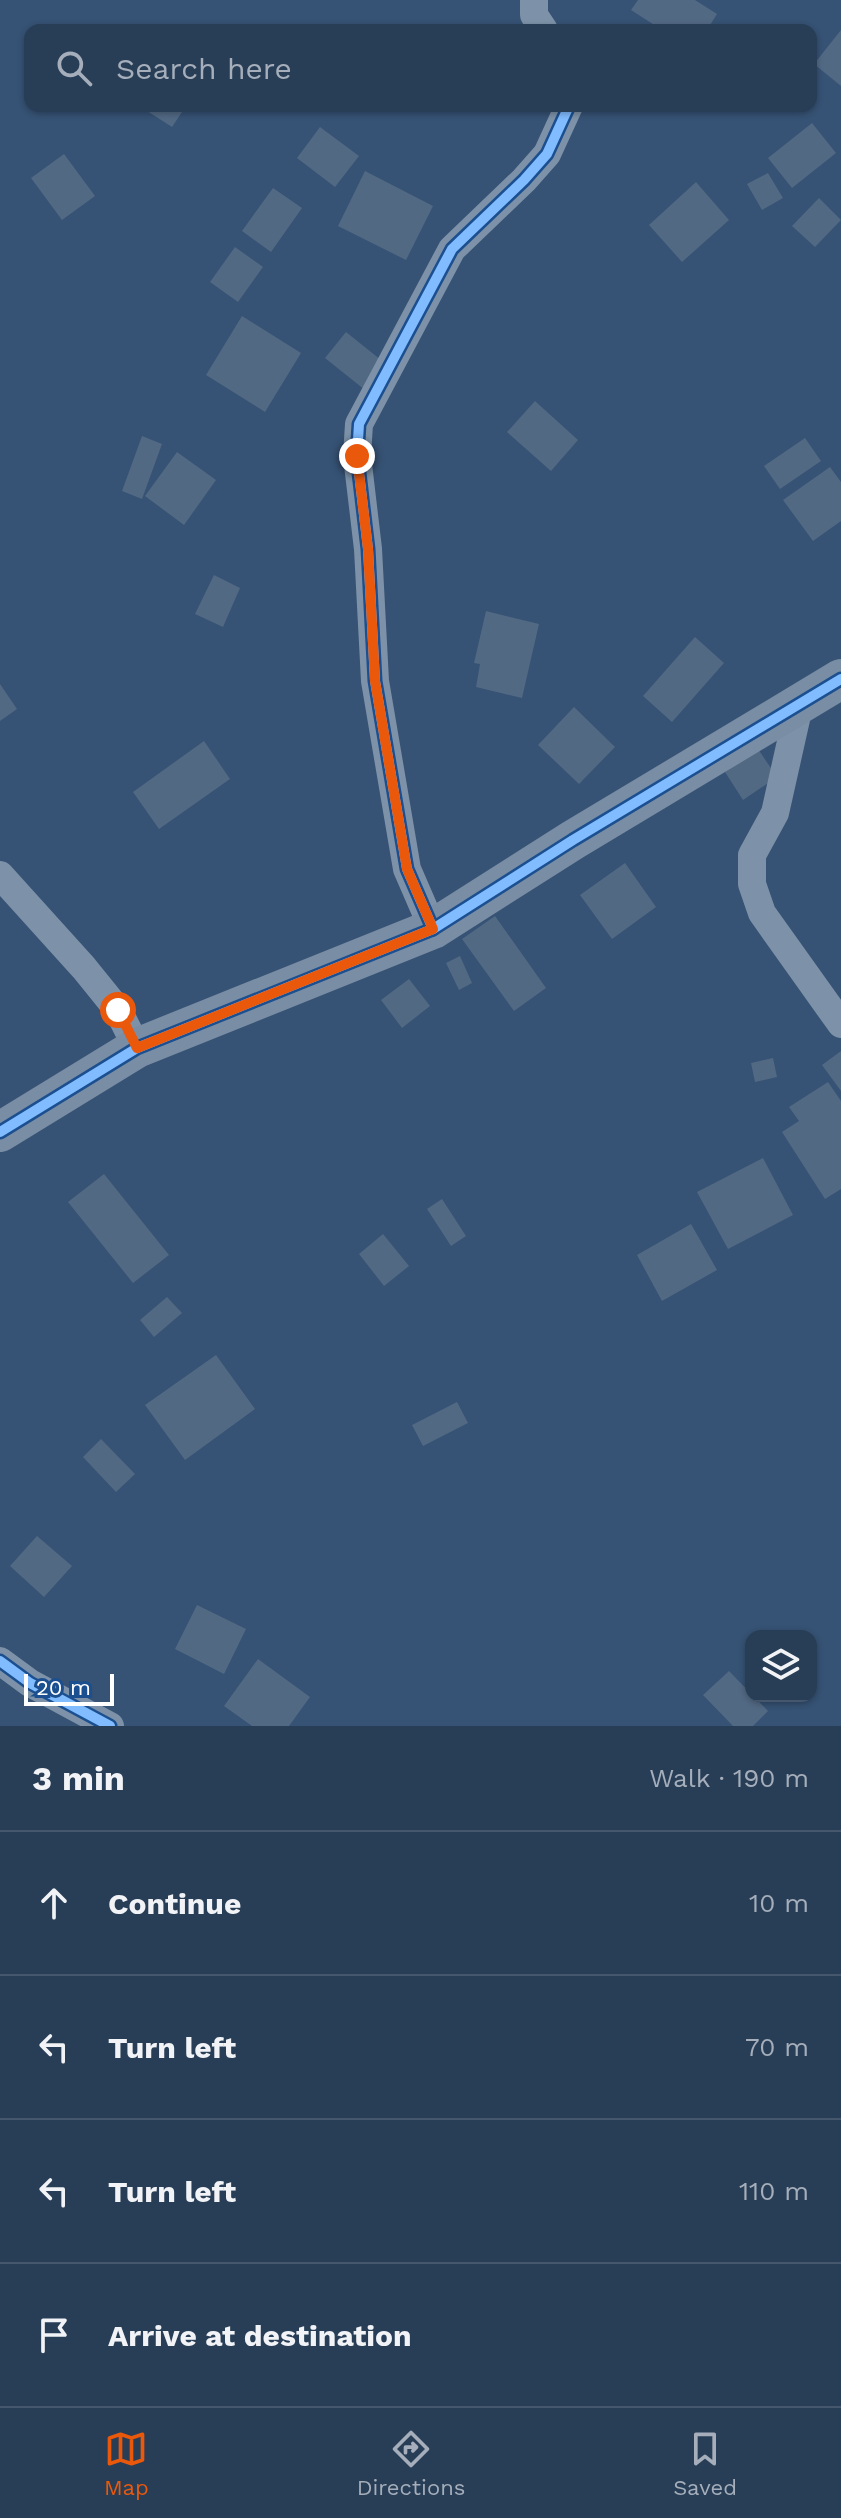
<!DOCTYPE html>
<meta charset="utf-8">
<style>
body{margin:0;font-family:"Work Sans",sans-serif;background:#344961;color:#f1f3f6}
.controls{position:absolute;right:24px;bottom:24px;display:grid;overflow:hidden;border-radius:16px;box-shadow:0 2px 6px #0004}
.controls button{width:72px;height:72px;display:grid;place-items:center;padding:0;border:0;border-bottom:2px solid #44576d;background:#283e57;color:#f1f3f6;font:40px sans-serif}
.scale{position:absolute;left:24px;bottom:20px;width:90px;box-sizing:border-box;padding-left:8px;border:4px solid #fff;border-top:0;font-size:22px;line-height:28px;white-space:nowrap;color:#fff;-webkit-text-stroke:6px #1b4f8f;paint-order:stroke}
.stop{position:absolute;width:24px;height:24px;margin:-18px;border:6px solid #ea580c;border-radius:50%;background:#fff}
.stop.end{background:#ea580c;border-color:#fff;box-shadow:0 2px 8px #0008}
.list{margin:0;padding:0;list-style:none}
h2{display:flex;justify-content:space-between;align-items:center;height:104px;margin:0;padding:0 32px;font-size:34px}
h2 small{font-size:26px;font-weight:400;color:#a5aeba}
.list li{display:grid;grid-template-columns:52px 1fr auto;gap:24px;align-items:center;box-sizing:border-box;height:144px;padding:0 32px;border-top:2px solid #44576d}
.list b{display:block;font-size:30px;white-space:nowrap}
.list em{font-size:26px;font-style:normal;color:#a5aeba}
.icon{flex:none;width:44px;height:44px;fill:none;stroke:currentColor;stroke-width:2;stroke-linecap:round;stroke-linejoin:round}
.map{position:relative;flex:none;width:841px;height:1726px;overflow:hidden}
.search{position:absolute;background:#283e57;box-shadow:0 2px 6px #0004;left:24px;right:24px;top:24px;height:88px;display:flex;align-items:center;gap:20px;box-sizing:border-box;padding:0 28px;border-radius:16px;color:#a5aeba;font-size:30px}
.sheet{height:680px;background:#283e57}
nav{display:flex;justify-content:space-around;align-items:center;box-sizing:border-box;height:112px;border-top:2px solid #44576d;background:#283e57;font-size:22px;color:#a5aeba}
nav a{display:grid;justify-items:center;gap:4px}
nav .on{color:#ea580c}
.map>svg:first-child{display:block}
.building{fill:#526984}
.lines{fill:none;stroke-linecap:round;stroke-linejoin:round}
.street{stroke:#7d92a8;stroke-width:28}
.secondary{stroke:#798da4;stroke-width:40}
.cycleway-casing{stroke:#1b4f8f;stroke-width:15}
.cycleway{stroke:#80bcff;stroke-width:10}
.route{stroke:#ea580c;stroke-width:10}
</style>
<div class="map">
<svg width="841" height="1726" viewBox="0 0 841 1726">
<rect width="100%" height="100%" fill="#365274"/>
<!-- building -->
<g class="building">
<path d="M638,0H695L717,14L707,30H662L631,10Z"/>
<path d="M841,30V86L814,64Z"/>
<path d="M146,106H186L172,127L144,109Z"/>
<path d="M812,123L836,153L792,188L768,158Z"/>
<path d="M320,127L359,156L335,187L297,158Z"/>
<path d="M64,154L95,196L62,220L31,178Z"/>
<path d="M365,171L433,206L406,260L338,226Z"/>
<path d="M768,173L783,198L762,210L747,184Z"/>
<path d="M696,182L729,220L682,262L649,225Z"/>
<path d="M273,188L302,208L271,252L242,231Z"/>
<path d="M819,198L841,220L815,247L792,226Z"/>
<path d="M235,247L263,267L238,302L210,282Z"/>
<path d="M242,316L301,353L265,412L206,375Z"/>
<path d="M346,332L386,364L365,390L325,358Z"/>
<path d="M535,401L578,440L551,471L507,432Z"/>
<path d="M142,436L162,444L142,499L122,491Z"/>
<path d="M805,438L821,461L780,489L764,466Z"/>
<path d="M177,452L216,480L184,525L145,496Z"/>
<path d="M830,467L841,482V521L813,541L783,500Z"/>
<path d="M214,575L240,588L223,627L195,614Z"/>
<path d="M486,611L539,624L522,698L476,687L480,664L474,663Z"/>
<path d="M695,637L724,663L672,722L643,696Z"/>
<path d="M0,684L17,709L0,721Z"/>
<path d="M574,707L615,747L579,784L538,745Z"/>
<path d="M204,741L230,779L159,829L133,792Z"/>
<path d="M758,749L777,777L743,800L725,772Z"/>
<path d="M625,863L656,907L612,939L580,895Z"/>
<path d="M495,916L546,988L514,1011L462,939Z"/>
<path d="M460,956L472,983L459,990L446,963Z"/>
<path d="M409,979L430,1006L402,1028L381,1000Z"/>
<path d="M841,1051V1091L822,1065Z"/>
<path d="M773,1058L777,1077L755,1082L751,1063Z"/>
<path d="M828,1082L841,1101V1189L825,1199L782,1132L799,1121L789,1107Z"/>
<path d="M763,1158L793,1215L728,1249L697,1192Z"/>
<path d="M104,1174L169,1255L133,1283L68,1202Z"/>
<path d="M442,1199L466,1236L451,1246L427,1209Z"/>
<path d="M691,1224L717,1270L662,1301L637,1255Z"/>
<path d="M383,1234L409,1266L384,1286L359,1254Z"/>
<path d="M167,1297L182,1313L154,1337L140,1320Z"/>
<path d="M216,1355L255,1409L185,1460L145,1405Z"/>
<path d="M457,1402L468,1423L423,1446L412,1425Z"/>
<path d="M101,1439L135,1474L116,1492L83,1457Z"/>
<path d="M37,1536L72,1566L44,1597L10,1566Z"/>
<path d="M197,1605L246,1629L224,1674L175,1649Z"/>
<path d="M258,1659L310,1697L289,1726H252L224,1706Z"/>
<path d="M729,1671L768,1711L753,1726H733L703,1695Z"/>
</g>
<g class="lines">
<!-- street -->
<g class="street">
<path d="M534,0V15L544,30"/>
<path d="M799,706L775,813L752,855V884L762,913L841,1024"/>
<path d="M0,875L84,968L118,1010L137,1048"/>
<path d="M433,929L407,869L375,681L368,549L357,456L359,424L452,249L524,180L547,154L569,106"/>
<path d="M0,1661L30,1683L110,1726"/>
</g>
<!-- secondary -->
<path class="secondary" d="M0,1132L137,1048L433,929L573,840L841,679"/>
<defs>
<g id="cycleway">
<path d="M433,929L407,869L375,681L368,549L357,456L359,424L452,249L524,180L547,154L569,106"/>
<path d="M0,1132L137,1048L433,929L573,840L841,679"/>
<path d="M0,1661L30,1683L110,1726"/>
</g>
</defs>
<!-- cycleway casing -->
<use href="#cycleway" class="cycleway-casing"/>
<!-- cycleway -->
<use href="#cycleway" class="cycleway"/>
</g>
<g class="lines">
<!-- route -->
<path class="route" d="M118,1010L137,1048L433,929L407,869L375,681L368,549L357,456"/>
</g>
</svg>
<div class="controls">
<button><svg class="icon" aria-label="layers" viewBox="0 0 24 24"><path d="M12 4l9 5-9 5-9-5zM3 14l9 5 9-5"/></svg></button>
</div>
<div class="scale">20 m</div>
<div class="stop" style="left:118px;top:1010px"></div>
<div class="stop end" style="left:357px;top:456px"></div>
<div class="search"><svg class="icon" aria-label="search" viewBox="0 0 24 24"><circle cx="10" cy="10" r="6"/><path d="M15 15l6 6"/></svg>Search here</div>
</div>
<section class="sheet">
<h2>3 min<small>Walk · 190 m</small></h2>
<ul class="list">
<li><svg class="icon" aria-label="ahead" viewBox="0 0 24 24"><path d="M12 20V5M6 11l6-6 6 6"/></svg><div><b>Continue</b></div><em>10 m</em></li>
<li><svg class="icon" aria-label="left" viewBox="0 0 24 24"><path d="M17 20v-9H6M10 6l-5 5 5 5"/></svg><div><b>Turn left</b></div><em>70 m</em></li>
<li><svg class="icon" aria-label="left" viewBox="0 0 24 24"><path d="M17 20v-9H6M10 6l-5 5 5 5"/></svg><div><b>Turn left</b></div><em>110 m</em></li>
<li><svg class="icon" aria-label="arrive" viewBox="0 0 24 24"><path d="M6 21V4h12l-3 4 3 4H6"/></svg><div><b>Arrive at destination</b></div></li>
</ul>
</section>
<nav>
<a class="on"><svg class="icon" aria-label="map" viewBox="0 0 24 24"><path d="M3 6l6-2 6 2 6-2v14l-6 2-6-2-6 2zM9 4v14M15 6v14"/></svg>Map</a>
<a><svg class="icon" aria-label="directions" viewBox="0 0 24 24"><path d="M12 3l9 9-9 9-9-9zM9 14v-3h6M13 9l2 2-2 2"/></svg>Directions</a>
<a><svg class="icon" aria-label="saved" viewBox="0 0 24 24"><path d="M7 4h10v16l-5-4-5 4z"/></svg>Saved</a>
</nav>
